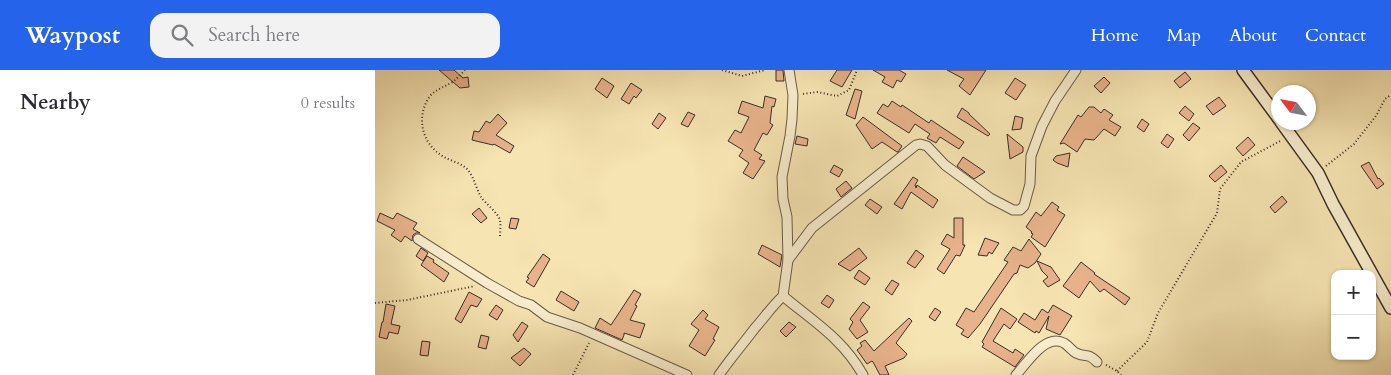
<!DOCTYPE html>
<meta charset="utf-8">
<style>
body{margin:0;font-family:Cardo,serif;background:#f2f2f3;color:#2b2b33}
.controls{position:absolute;right:15px;bottom:15px;display:grid;overflow:hidden;border-radius:10px;box-shadow:0 1px 4px #0004}
.controls button{width:45px;height:45px;display:grid;place-items:center;padding:0;border:0;border-bottom:1px solid #e1e1e2;background:#fff;color:#2b2b33;font:25px sans-serif}
.compass{position:absolute;left:896px;top:15px;width:45px;height:45px;border-radius:50%;background:#fff;box-shadow:0 1px 4px #0004;rotate:302deg}
.list{margin:0;padding:0;list-style:none}
h2{display:flex;justify-content:space-between;align-items:center;height:65px;margin:0;padding:0 20px;font-size:21px}
h2 small{font-size:16px;font-weight:400;color:#7c7c81}
.icon{flex:none;width:28px;height:28px;fill:none;stroke:currentColor;stroke-width:2;stroke-linecap:round;stroke-linejoin:round}
.map{position:relative;flex:none;width:1016px;height:305px;overflow:hidden}
header{display:flex;align-items:center;gap:30px;box-sizing:border-box;height:70px;padding:0 25px;background:#2563eb;color:#fff}
header strong{font-size:24px}
nav{display:flex;gap:28px;margin-inline-start:auto;font-size:18px}
.search{width:350px;height:45px;background:#f2f2f3;display:flex;align-items:center;gap:12px;box-sizing:border-box;padding:0 18px;border-radius:15px;color:#7c7c81;font-size:19px}
main{display:flex}
aside{flex:1;background:#fff}
.map>svg:first-child{display:block}
.building{fill:#e8b38c;stroke:#3b2d26}
.lines{fill:none;stroke-linecap:round;stroke-linejoin:round}
.street-casing{stroke:#6a5b49;stroke-width:11}
.secondary-casing{stroke:#3b2d26;stroke-width:14}
.path{stroke:#3b2d26;stroke-width:2;stroke-dasharray:1 2.5;stroke-linecap:butt}
.street{stroke:#f9edcd;stroke-width:9}
.secondary{stroke:#f9edcd;stroke-width:11}
</style>
<header>
<strong>Waypost</strong>
<div class="search"><svg class="icon" aria-label="search" viewBox="0 0 24 24"><circle cx="10" cy="10" r="6"/><path d="M15 15l6 6"/></svg>Search here</div>
<nav><a>Home</a><a>Map</a><a>About</a><a>Contact</a></nav>
</header>
<main>
<aside>
<h2>Nearby<small>0 results</small></h2>
<ul class="list">
</ul>
</aside>
<div class="map">
<svg width="1016" height="305" viewBox="0 0 1016 305">
<rect width="100%" height="100%" fill="#f6e4b2"/>
<filter id="stains"><feTurbulence type="fractalNoise" baseFrequency=".004" numOctaves="4"/><feColorMatrix values="0 0 0 0 .2 0 0 0 0 .09 0 0 0 0 .02 0 0 0 .5 -.17"/></filter>
<radialGradient id="worn" r=".72"><stop offset=".6" stop-color="#630" stop-opacity="0"/><stop offset="1" stop-color="#630" stop-opacity=".3"/></radialGradient>
<!-- building -->
<g class="building">
<path d="M64,0H79L88,8L93,7L94,17L85,18Z"/>
<path d="M401,0H408L409,11H401Z"/>
<path d="M462,0H477L467,17L455,11Z"/>
<path d="M498,0H524L531,4L526,12L522,10L518,18L507,12L510,7Z"/>
<path d="M572,0H611L595,25L584,16L589,9Z"/>
<path d="M810,2L816,9L805,18L799,11Z"/>
<path d="M729,7L735,13L726,23L719,16Z"/>
<path d="M227,8L239,16L232,28L220,19Z"/>
<path d="M640,8L651,15L641,30L630,23Z"/>
<path d="M256,13L267,20L261,28L259,26L254,34L246,29Z"/>
<path d="M480,19L487,21L480,49L471,45Z"/>
<path d="M390,26L401,29L399,37L397,36L395,53L398,55L392,65L388,63L379,80L387,85L384,89L390,91L378,109L368,103L374,93L364,86L368,80L353,71L360,60L366,63L374,47L363,43L367,31L388,38Z"/>
<path d="M844,27L851,36L838,45L831,36Z"/>
<path d="M517,31L526,37L527,35L554,53L556,50L589,72L584,79L565,67L561,73L552,68L555,64L540,54L534,63L502,43L508,34L513,37Z"/>
<path d="M810,36L819,44L814,51L804,43Z"/>
<path d="M714,37H719L726,43L729,39L738,45L734,50L746,57L740,66L729,59L719,70L710,69L702,82L689,73L685,74L703,45L706,47Z"/>
<path d="M587,38L594,43V44L615,64L613,66L582,47Z"/>
<path d="M313,42L320,45L313,57L306,54Z"/>
<path d="M284,43L291,48L283,59L277,54Z"/>
<path d="M123,44L132,53L121,65L139,76L135,83L119,74L118,75L97,70L99,61L104,62L111,51L115,53Z"/>
<path d="M640,46L648,48L646,59L637,60Z"/>
<path d="M488,47L527,76L523,82H522L507,72L497,79L481,55Z"/>
<path d="M767,49L774,54L769,62L762,57Z"/>
<path d="M818,53L825,58L814,71L808,65Z"/>
<path d="M632,64L648,77V82L635,89Z"/>
<path d="M792,64L799,69L793,78L786,73Z"/>
<path d="M422,66L433,69L432,76L420,74Z"/>
<path d="M873,67L880,75L868,86L861,78Z"/>
<path d="M695,83L693,97L682,93L678,90L681,86Z"/>
<path d="M588,87L597,93L610,102L599,109L582,96Z"/>
<path d="M994,92L1003,109L1004,108L1009,114L1002,119L986,96Z"/>
<path d="M459,95L468,100L464,107L455,102Z"/>
<path d="M846,95L852,102L840,112L834,106Z"/>
<path d="M538,107L543,110L540,115L541,118L542,115L563,130L558,138L536,122L527,139L519,134Z"/>
<path d="M471,111L477,118L466,127L461,119Z"/>
<path d="M907,126L912,132L900,143L895,137Z"/>
<path d="M495,129L507,137L502,144L490,135Z"/>
<path d="M677,132L684,137L682,140L690,145L670,177L656,167L658,164L656,163L657,162L651,157L661,142L666,146Z"/>
<path d="M104,138L112,148L106,153L97,144Z"/>
<path d="M5,143L18,149L22,143L42,153L38,159L45,163H41L38,165L37,171L30,166L26,172L16,165L20,160L2,151Z"/>
<path d="M136,148L144,149L141,159L134,158Z"/>
<path d="M579,148H588V175H590L585,186L581,185L569,204L562,199L575,179L566,174L572,164L579,168Z"/>
<path d="M610,168L624,173L617,184L614,182L612,186L603,185Z"/>
<path d="M654,169L666,184L660,193L653,198L645,195L642,203L639,204L605,254L593,268L586,264L589,260L581,255L591,238L599,242L633,192L629,190L638,177L646,181Z"/>
<path d="M387,175L407,185L405,197L383,184Z"/>
<path d="M46,178L53,183L48,191L41,186Z"/>
<path d="M484,178L492,188L475,201L463,194Z"/>
<path d="M541,180L549,186L540,198L532,193Z"/>
<path d="M168,184L175,189L159,217L151,212L154,208L152,207Z"/>
<path d="M52,186L59,190L58,192L74,203L69,212L46,195Z"/>
<path d="M662,191L676,197L685,210L673,217L668,211L673,207L667,201Z"/>
<path d="M706,192L720,203L719,204L755,228L750,235L729,219L725,222L715,211L704,228L688,216Z"/>
<path d="M484,200L495,208L490,215L479,208Z"/>
<path d="M517,210L524,214L517,225L510,220Z"/>
<path d="M259,220L266,224L260,235L262,236L255,250L270,254L265,268L249,263V265L247,270L220,258L225,248L236,255Z"/>
<path d="M186,221L204,232L199,241L181,230Z"/>
<path d="M94,222L107,229L102,237L96,235L86,253L80,249Z"/>
<path d="M452,225L459,230L454,238L446,233Z"/>
<path d="M488,232L495,237L485,250L493,262L482,269L474,259L478,252L475,249Z"/>
<path d="M11,234L20,236L16,254L25,256L23,264L14,262L12,269L4,267L7,252H8Z"/>
<path d="M121,235L128,240L122,250L114,245Z"/>
<path d="M678,235L697,246L685,265L671,259L674,246L664,263L661,261L660,263L643,252L649,243L660,250L667,239L673,243Z"/>
<path d="M560,238L566,242L560,251L554,247Z"/>
<path d="M626,238L642,249L635,259L629,254L618,271L638,283L640,279L649,285L640,297L607,277L609,274L607,272Z"/>
<path d="M328,240L333,245L330,249L344,257L338,269L340,270L330,286L314,276L324,260L316,254Z"/>
<path d="M534,248L537,251L521,273L532,284L529,288L510,296L514,305H505L498,292L497,291L492,294L482,280L487,276L485,273L490,270L499,281Z"/>
<path d="M147,252L153,256L143,272L138,265Z"/>
<path d="M414,252L421,257L411,267L405,261Z"/>
<path d="M106,265L114,267L111,279L103,277Z"/>
<path d="M47,271L55,272L53,286L45,285Z"/>
<path d="M149,278L156,284L145,296L136,288Z"/>
</g>
<g class="lines">
<defs>
<g id="street">
<path d="M43,169L112,213L144,231L156,235L172,247L205,258L312,305"/>
<path d="M413,190L437,158L541,75L545,74L552,76L570,95L615,128L638,140H645L649,136L655,114L656,86L667,56L680,31L701,0"/>
<path d="M408,226C439,252 468,269 488,305"/>
<path d="M344,305C355,289 368,274 380,258C390,247 397,236 408,226L413,190L412,147L408,129L407,107L415,66L417,49L418,25L414,0"/>
<path d="M641,305C652,293 670,263 689,273C694,276 697,281 701,283C711,288 712,282 722,292"/>
</g>
<g id="secondary">
<path d="M868,0L904,49"/>
<path d="M906,52L943,103L958,134L1016,238"/>
</g>
</defs>
<!-- street casing -->
<use href="#street" class="street-casing"/>
<!-- secondary casing -->
<use href="#secondary" class="secondary-casing"/>
<!-- path -->
<g class="path">
<path d="M90,0C86,4 81,10 76,13C69,17 62,19 56,25C40,45 46,74 69,87C76,91 86,93 92,99C99,107 101,118 106,127C110,133 123,143 125,150C126,155 125,161 125,166"/>
<path d="M347,0L367,6L390,0"/>
<path d="M428,24L442,22L462,26L474,20L482,0"/>
<path d="M951,96L979,74L1001,46L1010,29L1016,25"/>
<path d="M0,233L32,230L100,216"/>
<path d="M731,295L742,301L746,305"/>
<path d="M742,301L772,272L783,243L842,143L845,119L866,92L907,70"/>
<path d="M198,305L214,273"/>
</g>
<!-- street -->
<use href="#street" class="street"/>
<!-- secondary -->
<use href="#secondary" class="secondary"/>
</g>
<rect width="100%" height="100%" filter="url(#stains)"/>
<rect width="100%" height="100%" fill="url(#worn)"/>
</svg>
<div class="controls">
<button>+</button>
<button>−</button>
</div>
<svg class="compass" viewBox="-18 -18 36 36"><path d="M0-13l5 13h-10z" fill="#e53935"/><path d="M0 13l5-13h-10z" fill="#7c7c81"/></svg>
</div>
</main>
